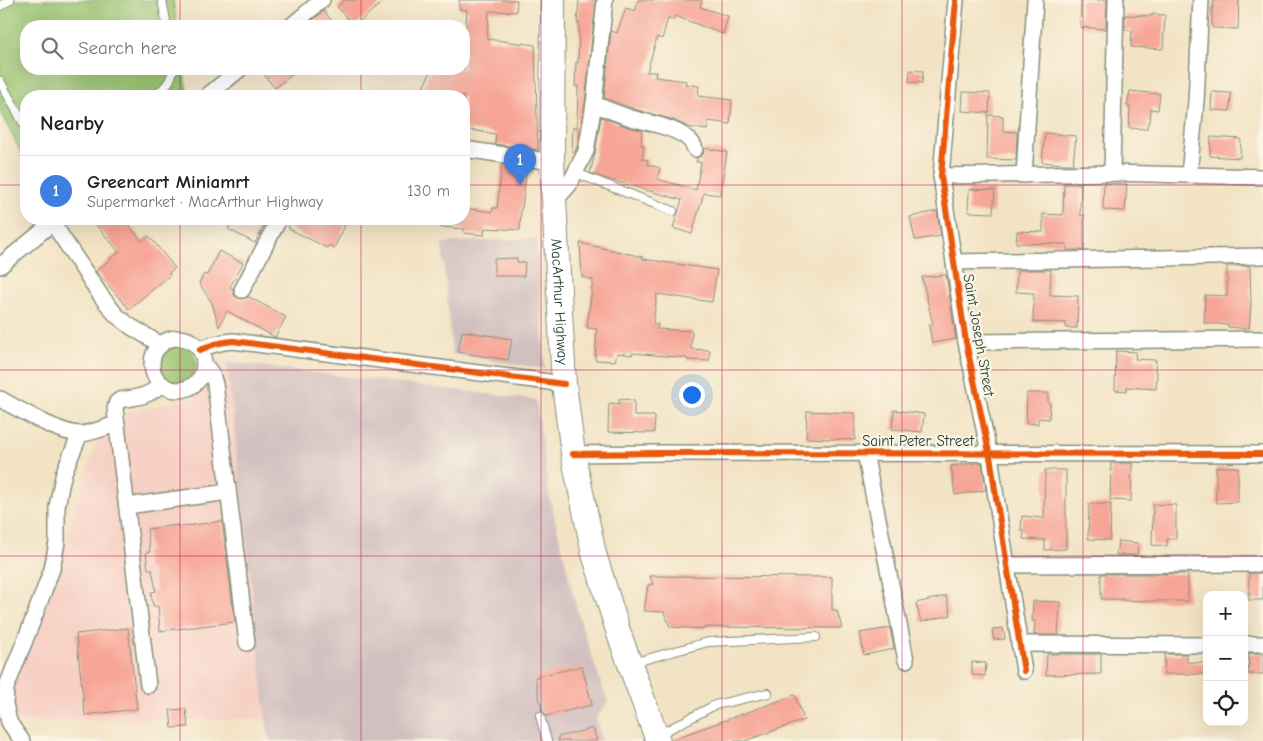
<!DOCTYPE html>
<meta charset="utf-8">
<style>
body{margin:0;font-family:"Comic Neue",sans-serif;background:#f6f6f6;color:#202124}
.controls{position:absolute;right:15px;bottom:15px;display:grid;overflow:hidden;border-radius:10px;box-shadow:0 5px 20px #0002}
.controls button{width:45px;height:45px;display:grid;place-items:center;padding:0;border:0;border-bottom:1px solid #e0e0e0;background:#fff;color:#202124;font:25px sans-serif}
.you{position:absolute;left:691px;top:394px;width:18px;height:18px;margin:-12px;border:4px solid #fff;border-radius:50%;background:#1a73e8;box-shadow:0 0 0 8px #1a73e833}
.badge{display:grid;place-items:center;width:32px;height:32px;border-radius:50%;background:#c8321e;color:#fff;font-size:16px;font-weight:700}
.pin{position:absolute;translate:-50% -41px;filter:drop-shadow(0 1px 2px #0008)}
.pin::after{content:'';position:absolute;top:26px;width:18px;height:15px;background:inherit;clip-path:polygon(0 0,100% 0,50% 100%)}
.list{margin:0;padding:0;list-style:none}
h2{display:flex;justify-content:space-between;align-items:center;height:65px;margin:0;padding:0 20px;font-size:21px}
h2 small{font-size:16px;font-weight:400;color:#757577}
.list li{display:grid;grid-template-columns:32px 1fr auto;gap:15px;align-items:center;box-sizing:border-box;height:70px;padding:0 20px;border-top:1px solid #e0e0e0}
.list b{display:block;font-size:19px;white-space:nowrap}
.list p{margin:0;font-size:16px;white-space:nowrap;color:#757577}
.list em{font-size:16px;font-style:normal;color:#757577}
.icon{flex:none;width:28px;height:28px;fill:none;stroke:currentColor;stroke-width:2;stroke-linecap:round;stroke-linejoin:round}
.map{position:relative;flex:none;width:1263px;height:741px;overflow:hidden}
.search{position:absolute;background:#fff;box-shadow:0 5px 20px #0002;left:20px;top:20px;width:450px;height:55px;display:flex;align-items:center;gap:12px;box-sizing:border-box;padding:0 18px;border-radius:20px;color:#757577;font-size:19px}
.panel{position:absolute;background:#fff;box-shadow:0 5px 20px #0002;left:20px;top:90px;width:450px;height:135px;border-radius:20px}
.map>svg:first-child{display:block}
.built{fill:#f7d1c6}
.industrial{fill:#d2bfbf}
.green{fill:#9ac471;stroke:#5c8052}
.building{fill:#f7a596}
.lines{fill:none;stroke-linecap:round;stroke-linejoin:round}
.service-casing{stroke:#88907c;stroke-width:10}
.minor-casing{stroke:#88907c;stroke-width:18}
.trunk-casing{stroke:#88907c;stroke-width:26}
.service{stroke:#fff;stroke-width:8}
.minor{stroke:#fff;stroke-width:15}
.trunk{stroke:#fff;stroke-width:24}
.cycleway-casing{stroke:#fcf5e5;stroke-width:9}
.cycleway{stroke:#e8590c;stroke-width:6}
.grid{fill:none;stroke:#c2185b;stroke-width:1;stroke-opacity:0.55}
.labels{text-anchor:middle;stroke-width:4.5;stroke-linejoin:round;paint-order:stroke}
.street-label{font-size:15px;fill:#1f3d34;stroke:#fcf5e5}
</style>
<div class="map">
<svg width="1263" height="741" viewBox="0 0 1263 741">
<rect width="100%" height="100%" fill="#fcf5e5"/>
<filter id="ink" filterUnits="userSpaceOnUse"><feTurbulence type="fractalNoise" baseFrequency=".02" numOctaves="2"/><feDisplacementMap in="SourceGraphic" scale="10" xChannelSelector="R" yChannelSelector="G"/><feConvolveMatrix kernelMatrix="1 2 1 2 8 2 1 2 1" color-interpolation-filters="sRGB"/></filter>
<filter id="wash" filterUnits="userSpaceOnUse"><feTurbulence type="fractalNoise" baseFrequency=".0096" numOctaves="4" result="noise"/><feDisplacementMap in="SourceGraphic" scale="20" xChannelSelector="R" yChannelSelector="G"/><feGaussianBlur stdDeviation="1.12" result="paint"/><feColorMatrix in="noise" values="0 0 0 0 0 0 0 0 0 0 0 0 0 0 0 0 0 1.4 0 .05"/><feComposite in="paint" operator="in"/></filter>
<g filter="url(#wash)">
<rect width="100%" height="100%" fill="#f2e3c4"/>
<!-- built -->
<path class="built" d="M217,359L227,362L266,719L14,721L9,699L43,612L90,464L104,416L192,399L206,389Z"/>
<!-- industrial -->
<g class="industrial">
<path d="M536,238L545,369L452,354L442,243Z"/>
<path d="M227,362L536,400L549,495L578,614L599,678L608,702L596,718L602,741H270L266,719Z"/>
</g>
<!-- green -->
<g class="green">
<path d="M0,0H173L177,26H26V69H183L188,96H26V162L0,112Z"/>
<circle cx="178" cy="364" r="18"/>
</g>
<g id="blocks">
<!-- building -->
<g class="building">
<path d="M345,0H385L354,26L337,7Z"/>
<path d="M459,0H517L516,12L489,11L487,39L535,45L538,150L495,144L496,134L464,129V96H419L432,69H464V37H465L467,10L459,9Z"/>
<path d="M579,0H596L585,103L577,148L575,152H572L573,127H577L578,86H575L576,62L578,63L579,36V23H577Z"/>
<path d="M638,0H702L700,7L728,16L723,34L675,16L673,20L668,18L662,39L657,37L647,72H656L655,77L686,81L685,84L699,86L698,96L732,100L730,124L708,121L707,130L688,127L671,119L634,109L604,98L611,31L617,33L626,8L635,11Z"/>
<path d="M1081,0H1107L1106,29L1080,27Z"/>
<path d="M1214,0H1239L1238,29L1212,28V8H1213Z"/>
<path d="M324,11L336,26H305Z"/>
<path d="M1152,14L1165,15L1163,49L1131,47L1132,30H1125V15L1152,16Z"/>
<path d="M259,69H299L275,88Z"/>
<path d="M910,70L923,71L922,83L909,82Z"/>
<path d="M1130,91L1160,94L1158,110L1151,109L1150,122H1148L1147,129L1129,128L1130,107L1127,106Z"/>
<path d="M963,92L990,93L989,113L962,111Z"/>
<path d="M1212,92L1231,93L1230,111L1211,110Z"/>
<path d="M988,115L1003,116V131L1017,132L1016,160L987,159Z"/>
<path d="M601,117L628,127L642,130L641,145L644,146L642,159L648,160L647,164L660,168L657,179L696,190L701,162H696L697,158L703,154L704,148L727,152L720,195L704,193L692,234L673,228L682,200L607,179L590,173L595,153Z"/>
<path d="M1045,133L1076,136L1073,164H1062L1042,162Z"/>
<path d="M1211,137L1241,139L1240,158L1210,156Z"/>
<path d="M502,164L527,168L522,208H521L520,230L485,228L484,235L464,233V229L440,227V219H464V208L492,212L493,208H497Z"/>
<path d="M1104,183L1127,184L1125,211L1103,210Z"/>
<path d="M1064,184H1081L1080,215H1084V250H1067V244L1016,243L1017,231L1043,232V214L1063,215Z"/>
<path d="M969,189L995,190L993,213L968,212Z"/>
<path d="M937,211L941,236L915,240L910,217Z"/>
<path d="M91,219H124L142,241L149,236L175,268L169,273L170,275L129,309L96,271L119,252Z"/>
<path d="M234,219H265L262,225L264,226L255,243L228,229Z"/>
<path d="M292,219H331L345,226L334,248L329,245L327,248L288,228Z"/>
<path d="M580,243L643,257V259L717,270L712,302L657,294L653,324H658L657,329L692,331L691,349L710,350L709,361L687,360V358L632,353V355L617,353L615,361L595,360L597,329L587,328L593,280L582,277Z"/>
<path d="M219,251L243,263L230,287L233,289L234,295L238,298L242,299L248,297L251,298L286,317L275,337L227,311L219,327L212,303L199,283L204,274L207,275Z"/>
<path d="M517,258V262H525L524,276H494V259Z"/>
<path d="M1227,266H1250L1251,306L1249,329L1228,327L1229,325L1204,323L1205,295L1227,296Z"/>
<path d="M1017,270H1051L1050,295L1078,296L1077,328H1066V323L1033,322L1034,293L1016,292Z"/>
<path d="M946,275L956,339L932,343L929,325H933L922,277Z"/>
<path d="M462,331L512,339L508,360L458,352Z"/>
<path d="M1116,351L1136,352L1135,359L1156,360L1155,371H1157L1156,389L1127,387V391L1115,390Z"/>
<path d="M1027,393H1048V403H1050L1049,419L1038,418V424L1026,423Z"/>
<path d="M619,399L634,400V416H655L654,433L608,432L609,403L619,404Z"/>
<path d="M894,410L924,414L922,432L892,429Z"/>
<path d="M807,411L855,413V440L806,438Z"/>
<path d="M975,463H982L986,490L955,495L951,466Z"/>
<path d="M1111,463H1132L1131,501L1110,500Z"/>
<path d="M1216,467H1238V502L1216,503Z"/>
<path d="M1045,470H1066V549L1045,550V540L1023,539L1024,531H1021L1022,516L1044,518Z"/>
<path d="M1089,504H1111L1110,540L1088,539Z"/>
<path d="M1153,504L1176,505V539H1167V546L1152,545Z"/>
<path d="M222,521L235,622L160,631L158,606H153L151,592L156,591L152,569H148L146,552H150L147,529L178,525V527Z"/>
<path d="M1118,541L1138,543L1137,555H1116Z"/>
<rect x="1249" y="573" width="14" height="27"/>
<path d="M1101,574H1188V601H1145L1122,600V599H1101Z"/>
<path d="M650,576L832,577V610H837L842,628L705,627V629L670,627L664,612L644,611L648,585L653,584Z"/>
<path d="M946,596L951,615L921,622L916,603Z"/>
<path d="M1033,601L1060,602L1058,635H1034L1035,621H1032Z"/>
<path d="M128,628L137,709L85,715L76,634Z"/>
<path d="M890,628L894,649L864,655L860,633Z"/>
<path d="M1003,628L1005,639L994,640L992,630Z"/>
<path d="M1249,653H1263V674H1248Z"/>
<path d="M1047,654H1101V674L1046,675Z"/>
<path d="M1165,654H1187V662L1207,663V674H1164Z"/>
<path d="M972,662L986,663L985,676L972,675Z"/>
<path d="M582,666L592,705L546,716L542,711L535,677Z"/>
<path d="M795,695L804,720L745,741H673V739Z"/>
<path d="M186,709L188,727L172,728L170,710Z"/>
<path d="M593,728L597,741H558V737Z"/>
</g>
</g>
</g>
<g filter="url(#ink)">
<use href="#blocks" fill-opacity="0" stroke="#88907c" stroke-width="1"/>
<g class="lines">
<defs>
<g id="service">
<path d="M162,0L167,26"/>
<path d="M0,6L10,0"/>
<path d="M0,81L26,128"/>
<path d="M154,96C165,88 171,82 173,69"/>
<path d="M576,173L673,211"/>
<path d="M632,663L708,642L816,637"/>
<path d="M540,716L547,741"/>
<path d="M658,735L715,705L768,693"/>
</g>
<g id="minor">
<path d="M956,0L941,176L966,342L991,462L996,497L1024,671"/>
<path d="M291,26L322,0"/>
<path d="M207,96L240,69"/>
<path d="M594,104C606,109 619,114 631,118C648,123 690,129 695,149"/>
<path d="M464,149L552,162"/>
<path d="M1112,173L1116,0"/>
<path d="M1024,175L1035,0"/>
<path d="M1189,175L1196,102L1201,0"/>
<path d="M941,176L1112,173L1263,177"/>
<path d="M554,202L569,185L586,151L594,104L605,0"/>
<path d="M52,222L101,296L116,315L130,326L161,345"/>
<path d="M954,262L1263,256"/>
<path d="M0,266L57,219"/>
<path d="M242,290L279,219"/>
<circle cx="178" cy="364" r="26"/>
<path d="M966,342L1263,339"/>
<path d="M200,350C211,344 221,342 233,341L564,384"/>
<path d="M204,365C211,371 213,376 215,384L247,643"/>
<path d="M0,399C19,409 58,433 79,434C91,434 105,427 117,424"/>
<path d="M865,453L906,660"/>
<path d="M573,454L661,453L1263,454"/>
<path d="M127,506L228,492"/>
<path d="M1007,565L1263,564"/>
<path d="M1019,644L1207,645"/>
<path d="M1244,644H1263"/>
<path d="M148,685L115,409L117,402L120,400C139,397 147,397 162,384"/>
<path d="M22,741L9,722L5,704L6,688L33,620L52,569L57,542V507L60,491L64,472L80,434"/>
</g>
<g id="trunk">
<path id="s1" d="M553,0L552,162L564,384L573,454L594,554L619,634L658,741"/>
</g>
</defs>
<!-- service casing -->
<use href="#service" class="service-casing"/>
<!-- minor casing -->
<use href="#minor" class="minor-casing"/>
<!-- trunk casing -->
<use href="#trunk" class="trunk-casing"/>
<!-- service -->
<use href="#service" class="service"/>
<!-- minor -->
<use href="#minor" class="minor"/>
<!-- trunk -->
<use href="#trunk" class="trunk"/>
<defs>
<g id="cycleway">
<path d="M956,0L941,176L966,342L991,462L996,497L1024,671"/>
<path d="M200,350C211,344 221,342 233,341L564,384"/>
<path d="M573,454L661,453L1263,454"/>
</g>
</defs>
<!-- cycleway casing -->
<use href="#cycleway" class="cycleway-casing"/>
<!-- cycleway -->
<use href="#cycleway" class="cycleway"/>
</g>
</g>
<!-- grid -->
<path class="grid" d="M180,0V26M361,0V26M541,0V741M722,0V741M902,0V741M1083,0V741M180,69V96M361,69V96M0,185H26M464,185H1263M180,219V741M361,219V741M0,370H1263M0,556H1263"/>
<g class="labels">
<!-- street labels -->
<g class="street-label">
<text dy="5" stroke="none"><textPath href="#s1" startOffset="302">MacArthur Highway</textPath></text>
<text transform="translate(979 335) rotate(80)" y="5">Saint Joseph Street</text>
<text x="918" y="446">Saint Peter Street</text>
</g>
</g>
</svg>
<div class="controls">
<button>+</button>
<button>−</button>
<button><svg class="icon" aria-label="locate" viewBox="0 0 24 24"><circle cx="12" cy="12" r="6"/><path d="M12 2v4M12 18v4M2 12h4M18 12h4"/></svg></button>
</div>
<div class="you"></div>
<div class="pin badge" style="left:520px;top:185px;background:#3f7fe0">1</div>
<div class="search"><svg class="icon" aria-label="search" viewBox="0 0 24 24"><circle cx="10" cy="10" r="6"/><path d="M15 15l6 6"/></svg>Search here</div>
<section class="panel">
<h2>Nearby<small></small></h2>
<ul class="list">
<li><span class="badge" style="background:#3f7fe0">1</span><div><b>Greencart Miniamrt</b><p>Supermarket · MacArthur Highway</p></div><em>130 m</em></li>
</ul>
</section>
</div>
